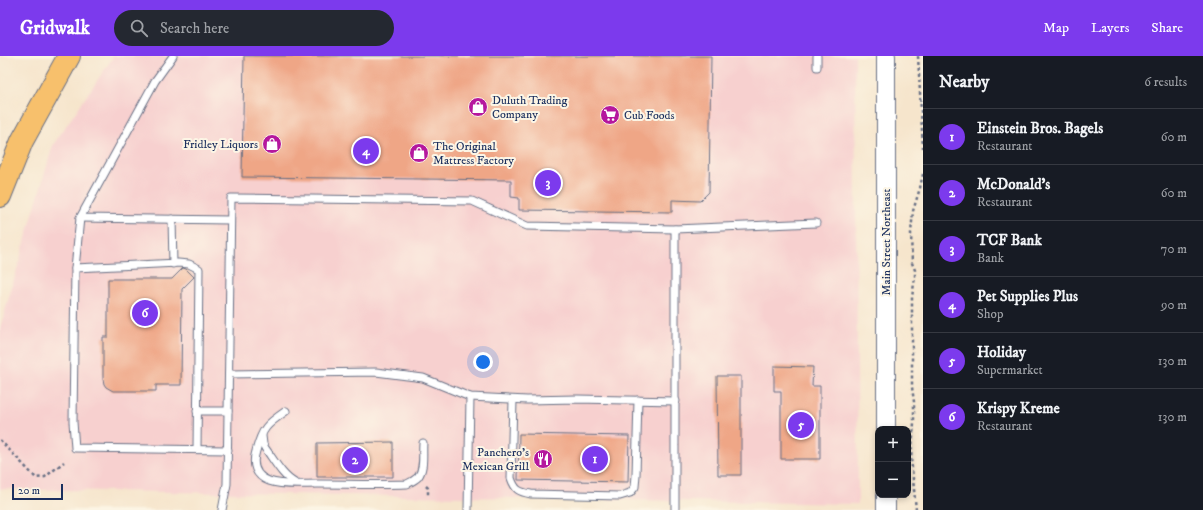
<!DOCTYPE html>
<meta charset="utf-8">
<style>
body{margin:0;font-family:"IM FELL DW Pica",serif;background:#242831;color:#f1f3f6}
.controls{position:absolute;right:12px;bottom:12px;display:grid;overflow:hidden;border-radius:8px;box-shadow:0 2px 6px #0003}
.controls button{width:36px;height:36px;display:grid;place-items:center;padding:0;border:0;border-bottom:1px solid #363941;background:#171b24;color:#f1f3f6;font:20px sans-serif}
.scale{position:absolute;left:12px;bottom:10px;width:51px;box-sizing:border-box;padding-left:4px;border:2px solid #1b2f5e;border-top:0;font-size:11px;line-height:14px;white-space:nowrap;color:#1b2f5e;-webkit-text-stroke:3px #fcf5e5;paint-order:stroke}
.you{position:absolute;left:483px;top:306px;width:14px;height:14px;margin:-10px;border:3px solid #fff;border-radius:50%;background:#1a73e8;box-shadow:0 0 0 6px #1a73e833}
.badge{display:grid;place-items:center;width:26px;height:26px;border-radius:50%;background:#7c3aed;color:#fff;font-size:13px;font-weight:700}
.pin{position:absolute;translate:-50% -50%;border:2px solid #fff;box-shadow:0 1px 4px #0006}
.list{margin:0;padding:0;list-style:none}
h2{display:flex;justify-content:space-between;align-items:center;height:52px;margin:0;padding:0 16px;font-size:17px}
h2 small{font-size:13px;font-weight:400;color:#9ea1a6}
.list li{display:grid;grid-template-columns:26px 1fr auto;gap:12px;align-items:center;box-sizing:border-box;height:56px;padding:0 16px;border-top:1px solid #363941}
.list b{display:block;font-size:15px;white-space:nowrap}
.list p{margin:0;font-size:13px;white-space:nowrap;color:#9ea1a6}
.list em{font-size:13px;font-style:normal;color:#9ea1a6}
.icon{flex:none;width:22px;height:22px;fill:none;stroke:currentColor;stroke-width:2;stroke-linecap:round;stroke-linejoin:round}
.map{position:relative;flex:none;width:923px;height:454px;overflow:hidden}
header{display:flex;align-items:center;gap:24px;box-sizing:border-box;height:56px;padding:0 20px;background:#7c3aed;color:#fff}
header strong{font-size:19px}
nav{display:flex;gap:22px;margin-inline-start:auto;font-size:14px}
.search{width:280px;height:36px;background:#242831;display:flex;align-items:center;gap:10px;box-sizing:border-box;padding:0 14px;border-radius:22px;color:#9ea1a6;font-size:15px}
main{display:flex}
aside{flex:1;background:#171b24}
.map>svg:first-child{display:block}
.built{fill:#f7d0cf}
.building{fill:#efa686}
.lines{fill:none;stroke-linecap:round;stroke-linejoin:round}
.service-casing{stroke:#686f84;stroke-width:9}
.tertiary-casing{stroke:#686f84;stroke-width:20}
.motorway-casing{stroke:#686f84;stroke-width:24}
.path{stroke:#686f84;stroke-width:2.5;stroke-dasharray:3 3;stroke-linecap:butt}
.service{stroke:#fff;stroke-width:7}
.tertiary{stroke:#fff;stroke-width:18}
.motorway{stroke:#f7c06c;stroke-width:22}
.labels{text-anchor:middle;stroke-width:4;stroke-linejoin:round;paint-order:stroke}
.poi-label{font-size:12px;fill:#1b2f5e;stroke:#fcf5e5;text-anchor:start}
.street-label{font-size:12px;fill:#1b2f5e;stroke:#fcf5e5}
</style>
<header>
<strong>Gridwalk</strong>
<div class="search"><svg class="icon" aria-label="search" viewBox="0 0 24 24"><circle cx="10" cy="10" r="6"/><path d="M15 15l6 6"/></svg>Search here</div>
<nav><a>Map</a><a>Layers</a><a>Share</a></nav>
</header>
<main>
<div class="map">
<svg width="923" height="454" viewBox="0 0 923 454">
<rect width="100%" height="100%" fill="#fcf5e5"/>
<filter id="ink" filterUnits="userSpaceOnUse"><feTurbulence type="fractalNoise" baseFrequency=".025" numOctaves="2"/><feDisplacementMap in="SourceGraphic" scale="8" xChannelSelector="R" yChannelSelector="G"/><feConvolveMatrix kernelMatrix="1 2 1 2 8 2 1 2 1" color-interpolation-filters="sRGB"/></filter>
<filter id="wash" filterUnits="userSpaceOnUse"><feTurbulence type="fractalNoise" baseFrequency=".012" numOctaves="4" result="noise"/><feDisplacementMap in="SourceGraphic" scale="16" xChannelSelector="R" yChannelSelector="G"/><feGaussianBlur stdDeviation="0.9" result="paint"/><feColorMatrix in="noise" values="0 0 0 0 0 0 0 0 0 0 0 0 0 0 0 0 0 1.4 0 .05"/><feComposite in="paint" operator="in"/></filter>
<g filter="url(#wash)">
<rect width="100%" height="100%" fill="#f6e5cc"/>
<!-- built -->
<path class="built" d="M114,0H855L858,448L0,433V272L53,89Z"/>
<g id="blocks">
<!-- building -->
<g class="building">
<path d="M244,0H711L709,136L700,145L672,144V156L519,154V142L511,141V124L242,121Z"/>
<path d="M183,212L186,213L194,221L182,233L181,329H156V335H113L106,331L104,328L103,323V281H108V223H172Z"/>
<path d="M774,310L813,311L812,330H820V403H781V335H774Z"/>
<path d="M717,320H741V419H718Z"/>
<path d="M519,378L629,380L628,426L518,424Z"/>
<path d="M393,386V421H317V387Z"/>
</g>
</g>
</g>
<g filter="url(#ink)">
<use href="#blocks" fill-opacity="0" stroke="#686f84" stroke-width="1"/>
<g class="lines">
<defs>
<g id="service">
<path d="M173,0L155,25L80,162L230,164"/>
<path d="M817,0V11"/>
<path d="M80,162L75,212L73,366L75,392L228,394"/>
<path d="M172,163L173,208"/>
<path d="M675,173V454"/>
<path d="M75,212L178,207L189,208L199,213L197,393"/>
<path d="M229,318L376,316L423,322L470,341L527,344L577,343L676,345"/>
<path d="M513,344L511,422C515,434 519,436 531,438L620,440L630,437L635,431L636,419L638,344"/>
<path d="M197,355H228"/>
<path d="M286,355C267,368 262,372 256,395C252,408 255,420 269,425C282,430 304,428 318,428C347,428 377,429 407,428C411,426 415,424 418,421C425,412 422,397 423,387"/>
<path d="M262,380L263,388L265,392C274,404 282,420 295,427"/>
<path d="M222,454L227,428L231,142L472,145L527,170L675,173L816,167"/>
<path d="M468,454L470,341"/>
</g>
<g id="tertiary">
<path d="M886,0V373"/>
<path d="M886,454V439"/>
</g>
<path id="motorway" d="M0,140L22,85L69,0"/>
</defs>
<!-- service casing -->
<use href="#service" class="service-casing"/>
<!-- tertiary casing -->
<use href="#tertiary" class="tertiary-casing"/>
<!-- motorway casing -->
<use href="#motorway" class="motorway-casing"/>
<!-- path -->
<g class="path">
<path d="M918,0L923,92"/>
<path d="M0,384L36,422L45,421L64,406"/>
<path d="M426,430L428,432V439"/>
<path d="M916,454L911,402L914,367V346L912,331V241L915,221V214L912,207L911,177L913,155L920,132L923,118"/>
</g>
<!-- service -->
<use href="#service" class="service"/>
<!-- tertiary -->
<use href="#tertiary" class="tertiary"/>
<!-- motorway -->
<use href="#motorway" class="motorway"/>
</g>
</g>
<!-- icons -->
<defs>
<symbol id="shop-disc" viewBox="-11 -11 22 22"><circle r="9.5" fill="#b5179e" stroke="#fcf5e5"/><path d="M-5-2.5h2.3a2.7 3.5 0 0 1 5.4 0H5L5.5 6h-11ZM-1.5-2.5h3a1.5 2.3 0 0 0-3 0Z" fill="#fff"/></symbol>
<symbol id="supermarket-disc" viewBox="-11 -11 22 22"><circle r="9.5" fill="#b5179e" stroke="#fcf5e5"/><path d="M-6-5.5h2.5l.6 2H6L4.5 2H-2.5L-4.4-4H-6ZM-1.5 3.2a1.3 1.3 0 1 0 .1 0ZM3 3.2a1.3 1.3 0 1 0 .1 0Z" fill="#fff"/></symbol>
<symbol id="restaurant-disc" viewBox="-11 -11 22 22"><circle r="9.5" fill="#b5179e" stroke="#fcf5e5"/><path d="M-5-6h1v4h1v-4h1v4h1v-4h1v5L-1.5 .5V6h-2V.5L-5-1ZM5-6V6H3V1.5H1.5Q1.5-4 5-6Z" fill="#fff"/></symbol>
</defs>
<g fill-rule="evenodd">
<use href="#shop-disc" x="467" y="40" width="22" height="22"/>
<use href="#supermarket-disc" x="599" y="48" width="22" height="22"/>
<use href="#shop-disc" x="261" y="77" width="22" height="22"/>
<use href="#shop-disc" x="408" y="86" width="22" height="22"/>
<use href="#restaurant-disc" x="532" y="392" width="22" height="22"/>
</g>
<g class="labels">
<!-- poi labels -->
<g class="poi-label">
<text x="492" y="48">Duluth Trading<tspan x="492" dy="14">Company</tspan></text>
<text x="624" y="63">Cub Foods</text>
<text x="258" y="92" text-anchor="end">Fridley Liquors</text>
<text x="433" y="94">The Original<tspan x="433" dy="14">Mattress Factory</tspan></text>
<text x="529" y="400" text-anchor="end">Panchero's<tspan x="529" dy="14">Mexican Grill</tspan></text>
</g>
<!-- street labels -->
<g class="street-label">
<text transform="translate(886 186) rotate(-90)" y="4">Main Street Northeast</text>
</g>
</g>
</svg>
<div class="controls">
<button>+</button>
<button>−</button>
</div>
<div class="scale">20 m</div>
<div class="you"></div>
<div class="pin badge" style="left:595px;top:403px">1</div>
<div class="pin badge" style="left:355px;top:404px">2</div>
<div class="pin badge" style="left:548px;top:127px">3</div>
<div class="pin badge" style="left:366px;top:95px">4</div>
<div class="pin badge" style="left:801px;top:369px">5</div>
<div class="pin badge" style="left:145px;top:257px">6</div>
</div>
<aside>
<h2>Nearby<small>6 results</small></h2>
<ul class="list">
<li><span class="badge">1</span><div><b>Einstein Bros. Bagels</b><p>Restaurant</p></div><em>60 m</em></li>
<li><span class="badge">2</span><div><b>McDonald's</b><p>Restaurant</p></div><em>60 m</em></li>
<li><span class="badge">3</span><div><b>TCF Bank</b><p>Bank</p></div><em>70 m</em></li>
<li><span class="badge">4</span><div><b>Pet Supplies Plus</b><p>Shop</p></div><em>90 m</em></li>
<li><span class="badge">5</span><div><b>Holiday</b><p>Supermarket</p></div><em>130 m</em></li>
<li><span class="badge">6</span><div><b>Krispy Kreme</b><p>Restaurant</p></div><em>130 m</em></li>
</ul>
</aside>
</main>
